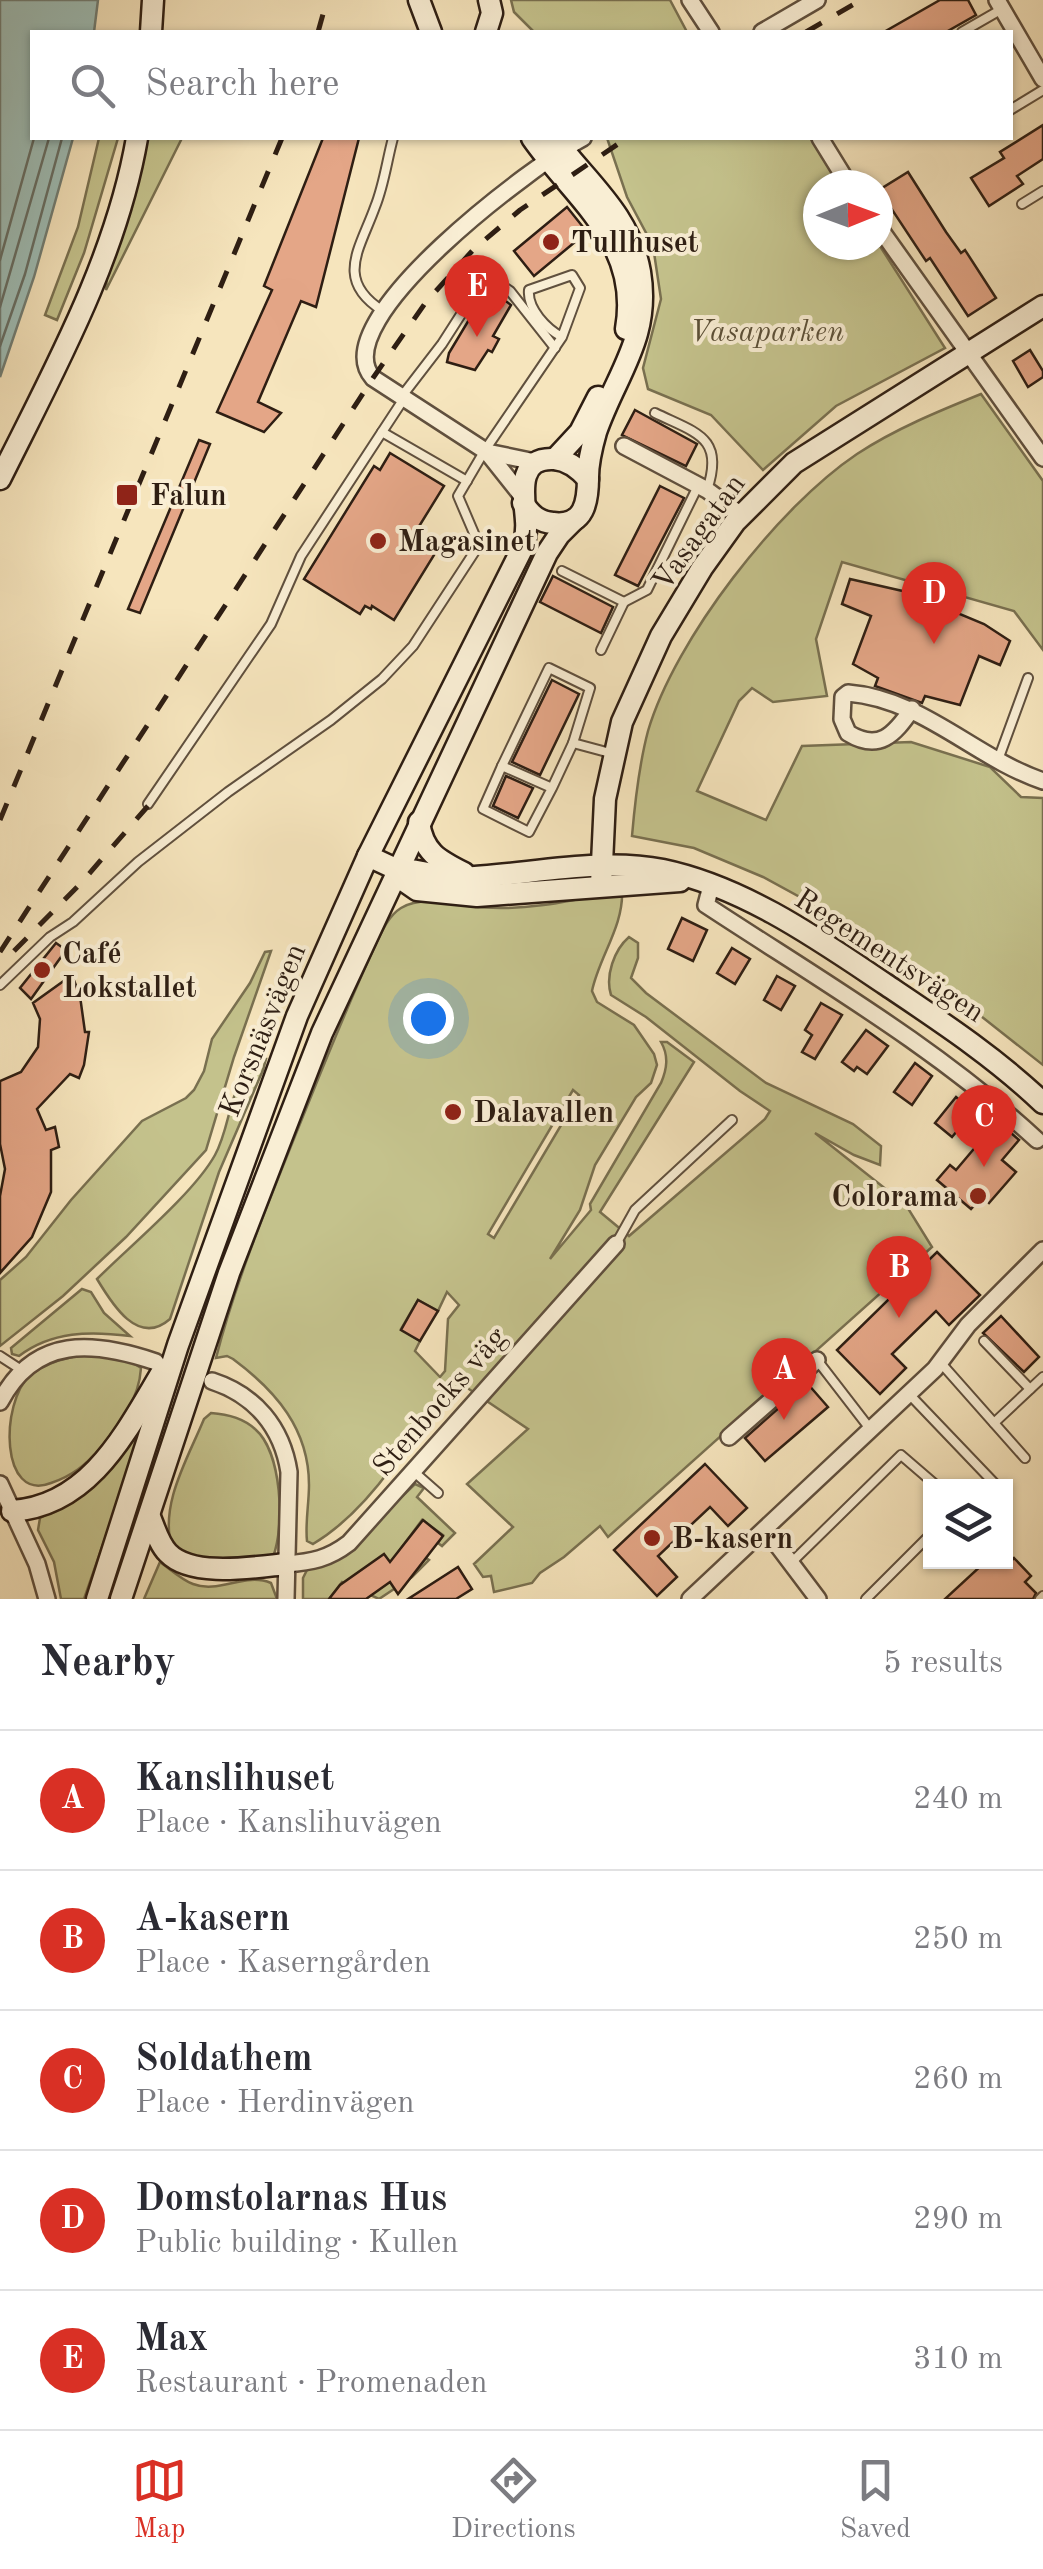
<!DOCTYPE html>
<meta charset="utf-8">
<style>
body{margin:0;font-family:"Old Standard TT",serif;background:#f7f7f7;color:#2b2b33}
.controls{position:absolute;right:30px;bottom:30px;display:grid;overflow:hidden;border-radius:0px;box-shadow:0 2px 8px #0004}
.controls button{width:90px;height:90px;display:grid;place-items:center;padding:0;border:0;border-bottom:2px solid #e1e1e2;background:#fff;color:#2b2b33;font:50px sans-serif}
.compass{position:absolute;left:803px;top:170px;width:90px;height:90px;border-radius:50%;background:#fff;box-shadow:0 2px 8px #0004;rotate:89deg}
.you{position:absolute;left:428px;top:1018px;width:35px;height:35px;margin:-25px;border:8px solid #fff;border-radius:50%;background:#1a73e8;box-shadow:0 0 0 15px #1a73e833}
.badge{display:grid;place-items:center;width:65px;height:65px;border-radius:50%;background:#d93025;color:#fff;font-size:32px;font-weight:700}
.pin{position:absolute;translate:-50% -82px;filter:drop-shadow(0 2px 5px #0008)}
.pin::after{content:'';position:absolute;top:52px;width:35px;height:30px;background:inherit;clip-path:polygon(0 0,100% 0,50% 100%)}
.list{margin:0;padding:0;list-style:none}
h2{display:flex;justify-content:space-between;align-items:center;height:130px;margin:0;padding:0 40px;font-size:42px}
h2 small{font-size:32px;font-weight:400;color:#7c7c81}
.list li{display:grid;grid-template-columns:65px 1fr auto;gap:30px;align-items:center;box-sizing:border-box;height:140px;padding:0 40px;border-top:2px solid #e1e1e2}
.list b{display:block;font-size:38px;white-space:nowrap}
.list p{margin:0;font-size:32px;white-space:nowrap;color:#7c7c81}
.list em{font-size:32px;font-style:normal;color:#7c7c81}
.icon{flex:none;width:55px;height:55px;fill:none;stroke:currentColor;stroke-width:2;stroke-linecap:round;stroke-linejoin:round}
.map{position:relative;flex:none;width:1043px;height:1599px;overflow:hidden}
.search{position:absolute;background:#fff;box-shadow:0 2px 8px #0004;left:30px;right:30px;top:30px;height:110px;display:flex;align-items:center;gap:25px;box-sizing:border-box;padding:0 35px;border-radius:0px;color:#7c7c81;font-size:38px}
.sheet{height:830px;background:#fff}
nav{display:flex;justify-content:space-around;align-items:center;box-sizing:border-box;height:140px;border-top:2px solid #e1e1e2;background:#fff;font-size:28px;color:#7c7c81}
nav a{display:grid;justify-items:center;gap:5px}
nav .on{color:#d93025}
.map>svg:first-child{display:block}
.green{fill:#c4c28c;stroke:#797050;stroke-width:2.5;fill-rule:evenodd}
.water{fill:#9ebeb7;stroke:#717e75;stroke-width:2.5}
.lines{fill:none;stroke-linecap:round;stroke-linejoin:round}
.shore{stroke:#666e65;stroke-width:2.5}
.building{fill:#e4a687;stroke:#2e1e13;stroke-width:2.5}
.lane-casing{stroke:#60503e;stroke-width:12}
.street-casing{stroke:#60503e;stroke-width:20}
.secondary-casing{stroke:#2e1e13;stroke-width:25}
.lane{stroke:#f9eed4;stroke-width:8}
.street{stroke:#f9eed4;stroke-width:15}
.secondary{stroke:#f9eed4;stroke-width:20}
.rail{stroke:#2e1e13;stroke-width:5;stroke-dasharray:18 18;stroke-linecap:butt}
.poi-dot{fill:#8f2418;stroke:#f9eed4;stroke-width:4}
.labels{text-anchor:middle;stroke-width:8;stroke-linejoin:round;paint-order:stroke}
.poi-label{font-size:30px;font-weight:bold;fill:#2e1e13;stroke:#f9eed4;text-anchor:start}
.park-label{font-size:30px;font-style:italic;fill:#5b4f37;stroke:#f9eed4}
.street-label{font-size:30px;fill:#2e1e13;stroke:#f9eed4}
</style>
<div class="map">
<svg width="1043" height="1599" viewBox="0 0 1043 1599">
<rect width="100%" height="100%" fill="#f6e5bd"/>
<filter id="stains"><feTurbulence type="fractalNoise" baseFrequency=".002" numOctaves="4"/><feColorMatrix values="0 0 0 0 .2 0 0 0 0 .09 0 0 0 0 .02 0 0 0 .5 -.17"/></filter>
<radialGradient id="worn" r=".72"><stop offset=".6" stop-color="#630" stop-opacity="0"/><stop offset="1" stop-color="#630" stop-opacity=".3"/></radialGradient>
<!-- green -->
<g class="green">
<path d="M511,0H670L687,32H534L514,12Z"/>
<path d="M99,138H118L84,253L57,320L45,315L78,227Z"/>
<path d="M144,138H182L106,290L107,274Z"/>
<path d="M607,138H811L841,185H818V245L878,243L945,348L836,406L763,470L711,415L648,389L643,368L661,299L653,246L627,197Z"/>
<path d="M981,394L1043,481V650L1014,611L842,562L816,639L827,696L773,702L752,688L739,701L697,791L766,820L802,746L911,742L990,767L1021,797L1043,798V1065L958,998L840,919L763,877L694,848L632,836C635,801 639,765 648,731C675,639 778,507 857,454C895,429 939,411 981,394Z"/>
<path d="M622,890C624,926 599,957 592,991L597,1002L634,1025L654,1054L657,1065L651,1083L636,1097L595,1165L580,1210L550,1259L591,1210L590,1204L661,1083C667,1069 669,1056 661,1042H667L694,1062L600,1212L629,1236L765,1119L770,1111L740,1091L646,1017L611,995C605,976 614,950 629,937L638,943V958L631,978L646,993L766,1083L853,1124L881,1146L880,1165L854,1155L815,1133L906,1205L932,1247L608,1537L600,1526L564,1557L540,1573L532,1583L494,1592L491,1576L483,1577L474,1564L513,1527L467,1484L528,1429L463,1385L385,1458L392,1467C370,1497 345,1525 313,1544L307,1541C305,1523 309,1504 309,1485C309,1429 276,1391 233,1359L227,1356L216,1358C235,1283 266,1209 295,1136C321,1072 346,1008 375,946C381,933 388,916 401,908C420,896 449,903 469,906C521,913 571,901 622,890ZM573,1090L579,1095L494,1238L488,1234ZM447,1292L459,1305L448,1319L445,1371L440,1377L415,1351L420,1341L401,1329L418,1300L438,1311Z"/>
<path d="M271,951L234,1057L206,1150L126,1237L63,1296L0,1346V1280L26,1257L71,1200L142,1121L186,1098L194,1090L204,1071L212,1039L250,983L265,952Z"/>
<path d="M261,1059H266L263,1070L219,1172L170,1319C138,1347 112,1304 97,1279C129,1247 194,1193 215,1155C233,1122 227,1081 261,1059Z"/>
<path d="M82,1289L91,1292L104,1313L130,1336C90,1331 52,1331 19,1356L12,1354L11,1348Z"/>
<path d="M117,1352L141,1368C139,1400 120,1424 100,1448C86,1465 72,1476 51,1483C0,1503 0,1403 30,1375C55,1356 87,1354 117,1352Z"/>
<path d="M211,1413C227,1414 243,1418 255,1429C282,1452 285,1526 273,1557L196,1560L172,1548C159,1505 188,1458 204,1419Z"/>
<path d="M137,1431L136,1449L84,1599H61L54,1562L38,1530L40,1518L76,1500L90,1489Z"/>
<path d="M415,1484L424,1488L417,1497L455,1533L442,1546L438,1543L443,1535L422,1520L399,1551L419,1566L426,1558L429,1560L412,1577L379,1599L342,1582L329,1599H303V1578L307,1570L337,1559Z"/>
<path d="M160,1562C170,1569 182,1580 193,1584C219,1594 245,1572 271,1583L277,1599H144Z"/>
</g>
<!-- water -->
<path class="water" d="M0,0H98L94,32H32V138H73L34,277L0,377Z"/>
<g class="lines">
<!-- shore -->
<g class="shore">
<path d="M0,260L34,138"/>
<path d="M0,307L49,138"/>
<path d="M0,346L25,274L62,138"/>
</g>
</g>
<!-- building -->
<g class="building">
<path d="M940,0H968L976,15L946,32H884Z"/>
<path d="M1043,125V159L1017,176L1023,184L989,206L971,178L1004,158L1000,152Z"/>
<path d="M323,138H359L316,307L301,301L258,402L281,413L264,432L217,412L272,290L264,286Z"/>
<path d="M908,172L946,232L961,253L965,250L996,298L968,316L930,258L926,261L879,190Z"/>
<path d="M567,207L587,232L534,276L514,251Z"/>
<path d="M491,290L511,305L493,336L499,339L492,352L488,350L475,370L447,362L449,353L479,303L481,305Z"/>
<path d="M1030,350L1043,371V377L1028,387L1013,361Z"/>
<path d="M635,410L697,444L686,466L622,435Z"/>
<path d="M199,440L210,444L140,613L128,609Z"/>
<path d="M390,453L444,486L418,528L421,530L418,534L439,547L394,620L372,606L371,609L365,606L360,614L304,579L374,466L380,470Z"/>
<path d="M660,486L684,498L638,586L615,575Z"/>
<path d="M553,576L613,607L601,633L540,602Z"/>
<path d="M850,579L907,592L984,624L1010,641L1000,665L979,656L960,705L925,696L922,703L875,686L878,678L853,664L871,616L842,604Z"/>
<path d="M552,680L579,694L540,775L512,762Z"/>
<path d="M506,776L533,788L518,818L493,806Z"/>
<path d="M682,918L707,930L693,961L668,949Z"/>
<path d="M56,943L66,950L31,999L20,988Z"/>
<path d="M732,948L750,959L735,984L717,973Z"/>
<path d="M72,975L80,996L85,1032H89L84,1065L79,1078L70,1074L37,1109L46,1130L55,1127L59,1147L51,1150V1192L32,1237L0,1273V1196L5,1169L0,1144V1081L21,1072L38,1047L40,1019L33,1003Z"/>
<path d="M777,976L795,986L781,1010L764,1000Z"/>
<path d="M821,1003L842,1015L815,1059L802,1052L812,1035L805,1030Z"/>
<path d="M866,1030L888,1046L867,1074L857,1067L854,1071L842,1062Z"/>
<path d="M915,1063L932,1076L912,1105L894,1092Z"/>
<path d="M956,1097L973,1112L952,1137L935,1123Z"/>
<path d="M1002,1125L1019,1140L1002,1160L1016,1172L989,1203L982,1197L971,1209L937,1180L950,1165L956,1170L978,1144L982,1148Z"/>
<path d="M937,1252L980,1295L949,1325L936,1311L892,1354L906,1368L880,1394L837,1350Z"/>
<path d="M418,1300L438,1311L420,1341L401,1330Z"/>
<path d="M1001,1316L1039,1357L1024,1372L983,1333Z"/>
<path d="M807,1383L828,1407L765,1461L745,1438Z"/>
<path d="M705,1464L747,1508L728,1526L710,1507L658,1556L677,1577L657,1596L614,1550Z"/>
<path d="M423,1520L443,1536L398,1594L390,1582L366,1599H329L340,1585L384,1554L390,1562Z"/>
<path d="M1014,1558L1031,1576L1025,1582L1036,1593L1033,1599H945L985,1562L1008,1564Z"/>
<path d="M458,1567L472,1589L456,1599H408Z"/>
</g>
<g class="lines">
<defs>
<g id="lane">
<path d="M962,32L1002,9"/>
<path d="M1010,110L1043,90"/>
<path d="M1022,204L1043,191"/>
<path d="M383,311C334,280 360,249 375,207C384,185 387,160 393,138"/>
<path d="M402,396L442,344L476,291L487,283H498L510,291L555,348"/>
<path d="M655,413C696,433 725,437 707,490"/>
<path d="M382,432L403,400"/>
<path d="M562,571L624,602L647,590L698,486"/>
<path d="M601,650L624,602"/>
<path d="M998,760L1028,678"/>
<path d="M502,766L549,668L590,688L573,743"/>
<path d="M552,788L529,832L483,809L502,766L552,788L573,743L614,754"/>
<path d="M148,804L271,624L301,556L382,432L467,481"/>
<path d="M0,985L50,937L73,922L138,862L228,792L331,720L382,679L413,646L479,545L458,496L485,450L562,337L580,288L572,275L529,290C527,309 547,329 562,337"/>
<path d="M616,1244L635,1210L732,1120"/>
<path d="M984,1341L1030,1389"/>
<path d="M0,1356L23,1371"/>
<path d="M817,1360L871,1430"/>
<path d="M940,1362L1025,1458"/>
<path d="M909,1394L997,1486"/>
<path d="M994,1423L1043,1377"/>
<path d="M413,1471L438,1493"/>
<path d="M791,1563L901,1455L937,1486"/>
<path d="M866,1599L930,1535"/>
<path d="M1040,1599L1043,1596"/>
</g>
<g id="street">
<path d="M690,0L711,32"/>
<path d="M997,0L1043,79"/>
<path d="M762,32L817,0"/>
<path d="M820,138L849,185"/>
<path d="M878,226L1043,458"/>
<path d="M624,446L707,490L741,515"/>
<path d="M487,452L522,496"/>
<path d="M540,463L487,452L373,378C322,321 538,162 583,138"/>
<path d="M912,709C894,735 879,752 848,733L842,719L843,697L848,693C923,699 975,758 1043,781"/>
<path d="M711,886L706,905C820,980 936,1047 1037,1140"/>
<path d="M212,1381C255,1395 282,1427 289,1472L286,1599"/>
<path d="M0,1402C35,1335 94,1341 156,1362"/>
<path d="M729,1437L817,1360"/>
<path d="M0,1484L37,1564L47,1599"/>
<path d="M766,1530L818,1599"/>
<path d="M286,1564C312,1562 328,1559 349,1543L616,1244"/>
<path d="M690,1599L935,1369L968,1325L1043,1250"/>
</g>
<g id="secondary">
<path d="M419,0L431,32"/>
<path d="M151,32L153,0"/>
<path d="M486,32L492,13L489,0"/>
<path d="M532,138C576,201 641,243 626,329"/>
<path d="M555,459L580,432L598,397"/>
<path d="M0,479C54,370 116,259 137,138"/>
<path d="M523,503C531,515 539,522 553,523C585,527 588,501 588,477C588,463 592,446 596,432C616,374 651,338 640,272C630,214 587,182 554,138"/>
<path d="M419,822C423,852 438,860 464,873"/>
<path d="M368,856L398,870L404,881L417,890L477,896L680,881"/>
<path d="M398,870C419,868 438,878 459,878C524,876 597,857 663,870C744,887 818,939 885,984C940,1021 995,1057 1043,1103"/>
<path d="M601,885L605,799L622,722L661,636L702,568L735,522L794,463L1043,306"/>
<path d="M12,1511C90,1506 126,1432 162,1372"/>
<path d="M150,1517C155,1529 159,1544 168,1553C192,1578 255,1567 286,1564"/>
<path d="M97,1599L178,1345L297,1016L368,856L524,545C525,538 527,530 526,521C525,500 514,457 554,459C568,460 579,469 588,479"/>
<path d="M121,1599L229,1273L322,1033L547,553L559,535L575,519"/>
</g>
</defs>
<!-- lane casing -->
<use href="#lane" class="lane-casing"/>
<!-- street casing -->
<use href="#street" class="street-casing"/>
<!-- secondary casing -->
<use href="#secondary" class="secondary-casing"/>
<!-- lane -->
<use href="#lane" class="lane"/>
<!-- street -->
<use href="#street" class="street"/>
<!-- secondary -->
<use href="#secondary" class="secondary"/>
<!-- rail -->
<g class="rail">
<path d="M318,32L327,0"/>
<path d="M806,32L861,0"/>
<path d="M0,820L282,138"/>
<path d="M14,951L81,883L148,806"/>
<path d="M0,952L373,378L426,302L473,250L520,210L627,138"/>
</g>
</g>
<!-- markers -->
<g class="poi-dot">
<circle cx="551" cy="242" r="10"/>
<rect x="115" y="483" width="24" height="24" rx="5"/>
<circle cx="378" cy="541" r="10"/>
<circle cx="42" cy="970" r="10"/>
<circle cx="453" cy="1112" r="10"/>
<circle cx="978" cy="1196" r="10"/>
<circle cx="652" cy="1538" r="10"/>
</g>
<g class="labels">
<!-- poi labels -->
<g class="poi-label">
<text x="571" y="252">Tullhuset</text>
<text x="150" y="505">Falun</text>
<text x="398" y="551">Magasinet</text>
<text x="62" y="963">Café<tspan x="62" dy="34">Lokstallet</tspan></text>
<text x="473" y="1122">Dalavallen</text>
<text x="958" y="1206" text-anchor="end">Colorama</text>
<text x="672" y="1548">B-kasern</text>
</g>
<!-- park labels -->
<g class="park-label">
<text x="767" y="341">Vasaparken</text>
</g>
<!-- street labels -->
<g class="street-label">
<text transform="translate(698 532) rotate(-54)" y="10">Vasagatan</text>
<text transform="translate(890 955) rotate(33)" y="10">Regementsvägen</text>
<text transform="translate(262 1030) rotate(-68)" y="10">Korsnäsvägen</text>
<text transform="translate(439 1401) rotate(-49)" y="10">Stenbocks väg</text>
</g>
</g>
<rect width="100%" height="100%" filter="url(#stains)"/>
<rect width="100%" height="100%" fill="url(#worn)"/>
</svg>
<div class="controls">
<button><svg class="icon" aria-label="layers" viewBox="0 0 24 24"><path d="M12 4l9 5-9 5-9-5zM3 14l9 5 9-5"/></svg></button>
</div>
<svg class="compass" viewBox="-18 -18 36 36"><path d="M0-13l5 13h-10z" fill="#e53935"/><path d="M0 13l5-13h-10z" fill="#7c7c81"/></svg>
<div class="you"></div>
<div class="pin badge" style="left:784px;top:1420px">A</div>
<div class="pin badge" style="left:899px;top:1318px">B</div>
<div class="pin badge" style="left:984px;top:1167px">C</div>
<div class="pin badge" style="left:934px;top:644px">D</div>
<div class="pin badge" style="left:477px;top:337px">E</div>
<div class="search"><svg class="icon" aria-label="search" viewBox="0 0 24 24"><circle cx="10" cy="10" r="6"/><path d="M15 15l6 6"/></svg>Search here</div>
</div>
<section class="sheet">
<h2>Nearby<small>5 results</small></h2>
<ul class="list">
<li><span class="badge">A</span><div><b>Kanslihuset</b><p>Place · Kanslihuvägen</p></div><em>240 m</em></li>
<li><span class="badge">B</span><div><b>A-kasern</b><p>Place · Kaserngården</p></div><em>250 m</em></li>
<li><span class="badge">C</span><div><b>Soldathem</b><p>Place · Herdinvägen</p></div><em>260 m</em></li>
<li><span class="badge">D</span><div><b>Domstolarnas Hus</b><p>Public building · Kullen</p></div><em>290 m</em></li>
<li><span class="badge">E</span><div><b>Max</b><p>Restaurant · Promenaden</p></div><em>310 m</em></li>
</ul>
</section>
<nav>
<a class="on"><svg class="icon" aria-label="map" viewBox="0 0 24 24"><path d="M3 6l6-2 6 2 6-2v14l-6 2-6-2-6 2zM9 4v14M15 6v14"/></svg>Map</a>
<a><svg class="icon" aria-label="directions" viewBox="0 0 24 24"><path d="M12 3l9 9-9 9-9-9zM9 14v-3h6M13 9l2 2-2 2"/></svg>Directions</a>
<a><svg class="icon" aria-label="saved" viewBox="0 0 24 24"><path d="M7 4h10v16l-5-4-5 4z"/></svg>Saved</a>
</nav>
